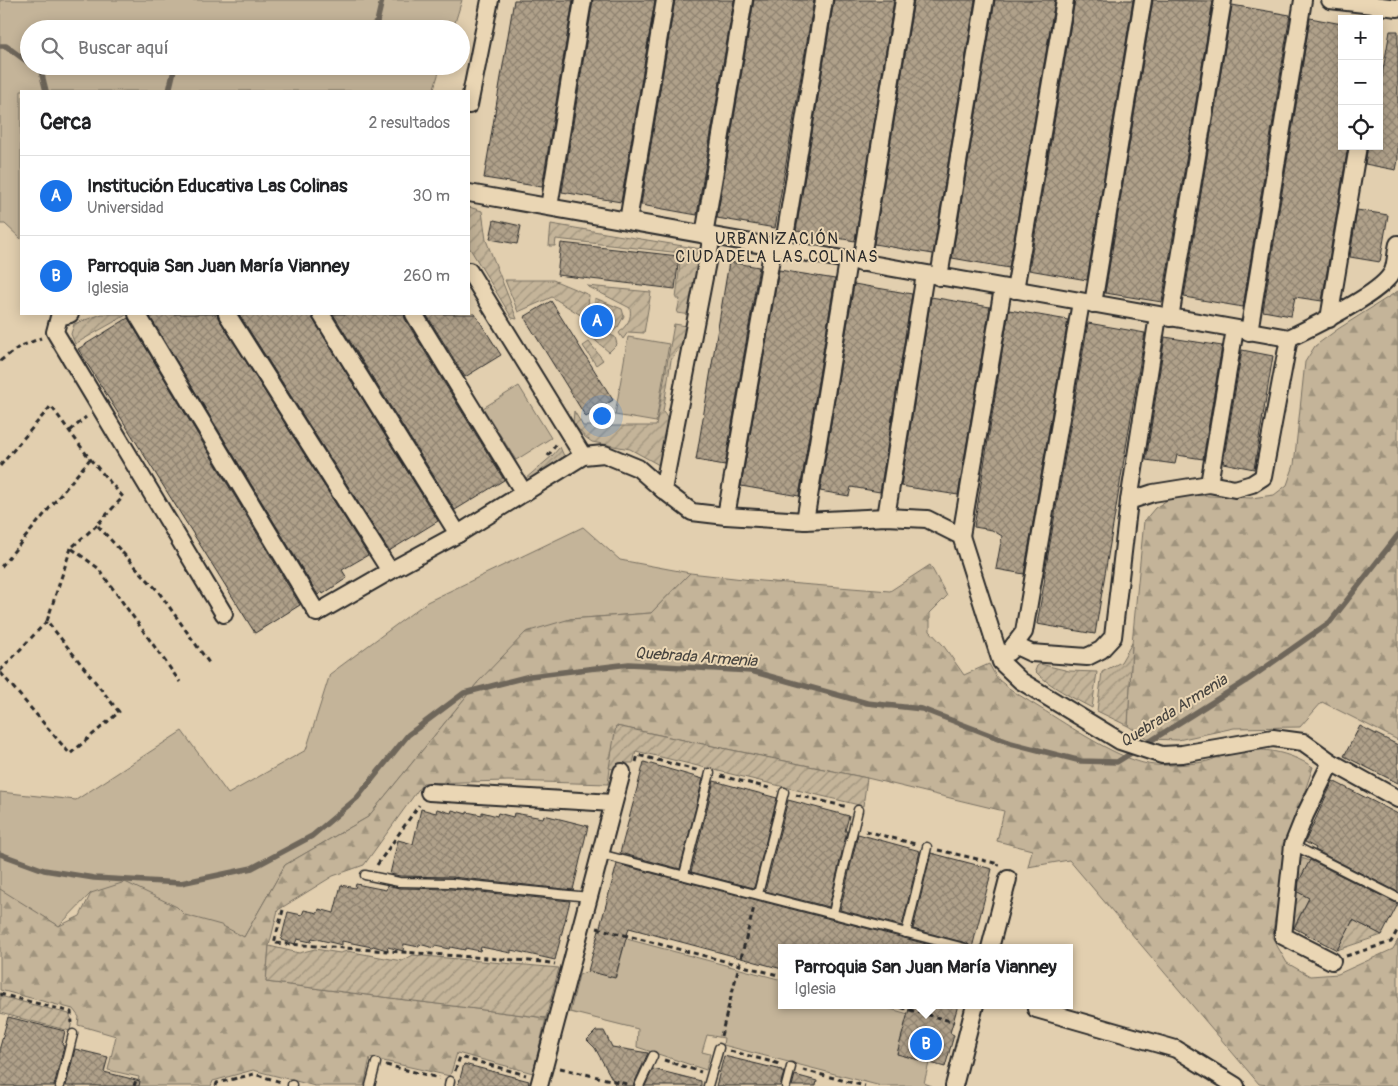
<!DOCTYPE html>
<html lang="es">
<meta charset="utf-8">
<style>
body{margin:0;font-family:Pangolin,sans-serif;background:#f6f6f6;color:#202124}
.controls{position:absolute;right:15px;top:15px;display:grid;overflow:hidden;border-radius:0px;box-shadow:0 2px 12px #0003}
.controls button{width:45px;height:45px;display:grid;place-items:center;padding:0;border:0;border-bottom:1px solid #e0e0e0;background:#fff;color:#202124;font:25px sans-serif}
.you{position:absolute;left:601px;top:415px;width:18px;height:18px;margin:-12px;border:4px solid #fff;border-radius:50%;background:#1a73e8;box-shadow:0 0 0 8px #1a73e833}
.badge{display:grid;place-items:center;width:32px;height:32px;border-radius:50%;background:#1a73e8;color:#fff;font-size:16px;font-weight:700}
.pin{position:absolute;translate:-50% -50%;border:2px solid #fff;box-shadow:0 1px 5px #0006}
.popup{position:absolute;left:778px;top:944px;width:295px;height:65px;box-sizing:border-box;display:grid;place-content:center;border-radius:0px;background:#fff;filter:drop-shadow(0 1px 4px #0005);font-size:16px;white-space:nowrap;color:#757577}
.popup b{font-size:19px;color:#202124}
.popup::after{content:'';position:absolute;left:50%;top:100%;margin-left:-10px;border:10px solid transparent;border-top-color:#fff}
.list{margin:0;padding:0;list-style:none}
h2{display:flex;justify-content:space-between;align-items:center;height:65px;margin:0;padding:0 20px;font-size:21px}
h2 small{font-size:16px;font-weight:400;color:#757577}
.list li{display:grid;grid-template-columns:32px 1fr auto;gap:15px;align-items:center;box-sizing:border-box;height:80px;padding:0 20px;border-top:1px solid #e0e0e0}
.list b{display:block;font-size:19px;white-space:nowrap}
.list p{margin:0;font-size:16px;white-space:nowrap;color:#757577}
.list em{font-size:16px;font-style:normal;color:#757577}
.icon{flex:none;width:28px;height:28px;fill:none;stroke:currentColor;stroke-width:2;stroke-linecap:round;stroke-linejoin:round}
.map{position:relative;flex:none;width:1398px;height:1086px;overflow:hidden}
.search{position:absolute;background:#fff;box-shadow:0 2px 12px #0003;left:20px;top:20px;width:450px;height:55px;display:flex;align-items:center;gap:12px;box-sizing:border-box;padding:0 18px;border-radius:28px;color:#757577;font-size:19px}
.panel{position:absolute;background:#fff;box-shadow:0 2px 12px #0003;left:20px;top:90px;width:450px;height:225px;border-radius:0px}
.map>svg:first-child{display:block}
.green{fill:#c4b499;stroke:#787062}
.forest{fill:url(#forest-firs);stroke:#787062}
.garden{fill:url(#garden-furrows);stroke:#787062}
.lines{fill:none;stroke-linecap:round;stroke-linejoin:round}
.stream{stroke:#6e665a;stroke-width:5.5}
.building{fill:url(#building-cross-hatch);stroke:#2b2b2b}
.service-casing{stroke:#2b2b2b;stroke-width:11}
.minor-casing{stroke:#2b2b2b;stroke-width:20}
.path{stroke:#2b2b2b;stroke-width:3;stroke-dasharray:5 4;stroke-linecap:butt}
.service{stroke:#ead6b4;stroke-width:8}
.minor{stroke:#ead6b4;stroke-width:16}
.labels{text-anchor:middle;stroke-width:4;stroke-linejoin:round;paint-order:stroke}
.neighbourhood-label{font-size:16px;letter-spacing:1px;fill:#2b2b2b;stroke:#ead6b4}
.water-label{font-size:16px;font-style:italic;fill:#47443f;stroke:#ead6b4}
</style>
<div class="map">
<svg width="1398" height="1086" viewBox="0 0 1398 1086">
<defs>
<pattern id="forest-firs" width="22" height="20" patternUnits="userSpaceOnUse" patternTransform="scale(1.25)"><rect width="22" height="20" fill="#c4b499"/><path d="M5 1l3.5 6h-7zM16 11l3.5 6h-7z" fill="#9f937d"/></pattern>
<pattern id="garden-furrows" width="10" height="10" patternUnits="userSpaceOnUse" patternTransform="scale(1.25)"><rect width="10" height="10" fill="#c4b499"/><path d="M-1 1l2-2M0 10L10 0M9 11l2-2" fill="none" stroke="#9f937d"/></pattern>
<pattern id="building-cross-hatch" width="8" height="8" patternUnits="userSpaceOnUse" patternTransform="scale(1.25)"><rect width="8" height="8" fill="#b0a18a"/><path d="M0 0l8 8M0 8l8-8" fill="none" stroke="#8f8371"/></pattern>
</defs>
<rect width="100%" height="100%" fill="#e2cfaf"/>
<filter id="ink" filterUnits="userSpaceOnUse"><feTurbulence type="fractalNoise" baseFrequency=".02" numOctaves="2"/><feDisplacementMap in="SourceGraphic" scale="10" xChannelSelector="R" yChannelSelector="G"/><feConvolveMatrix kernelMatrix="1 2 1 2 8 2 1 2 1" color-interpolation-filters="sRGB"/></filter>
<g filter="url(#ink)">
<!-- green -->
<g class="green">
<path d="M0,0H462L453,29H29V66H441L433,91H21V239L5,224H0Z"/>
<path d="M628,337L669,344L656,422L615,415Z"/>
<path d="M519,386L551,438L516,460L483,408Z"/>
<path d="M583,527L620,560L690,573L651,613L570,619L478,682L368,817L285,865L244,937L91,893L59,926L0,890V792L76,800L182,731L228,794L306,750L330,674L427,602Z"/>
<path d="M600,932L782,980V1005H876L941,1023L906,1021L897,1053L929,1063L924,1083L932,1086H881L723,1045L724,1038L707,1035L702,1052L710,1054L706,1070L637,1047L638,1029L570,1012L579,975L588,971L616,977L624,946L596,939Z"/>
</g>
<!-- forest -->
<g class="forest">
<path d="M1398,291V740L1322,702L1300,727L1234,728L1178,740L1148,739L1128,726L1132,643L1144,521L1155,508L1172,497L1191,495L1251,498L1274,495L1287,485L1294,465L1305,362L1315,346L1338,329Z"/>
<path d="M930,565L947,596L930,613V631L943,645L964,675L989,664C992,669 995,676 999,680C1011,691 1026,699 1040,708C1068,725 1123,763 1155,765C1169,766 1195,764 1208,761C1217,758 1225,753 1233,752C1262,746 1289,752 1313,767L1288,841L1272,937L1287,963L1310,976L1338,974L1393,949L1398,940V1086H1275L1259,1084L1069,860L1028,867L1032,850L997,841L1004,811L867,778L616,726L608,784L508,781L423,783L364,865L333,876L278,910L269,946L266,982L546,1018L533,1073L457,1053L450,1076L370,1058L364,1086H315L253,1070L213,1081L211,1086H137L139,1077L108,1070L116,1036L78,1025L79,1017L73,1009L0,990V889L59,926L80,916L91,893L125,882L177,907L185,915L221,925L244,937L285,865L368,817L478,682L526,632L570,619L651,613L690,573L761,581L890,591Z"/>
</g>
<!-- garden -->
<g class="garden">
<path d="M469,207L482,211L486,240L517,319L512,318L469,247Z"/>
<path d="M551,224L701,249L690,315L677,313L680,299H676L681,253L556,239L555,246H549Z"/>
<path d="M505,280H553L589,295L587,319L552,297L518,312Z"/>
<path d="M587,286L651,292L644,333L628,332L623,339L619,333C627,324 632,320 630,308Z"/>
<path d="M595,298L622,309L624,316L618,327L612,332L595,323Z"/>
<path d="M102,314H128L75,344L71,334L74,324Z"/>
<path d="M674,324L687,326L685,340L671,360L663,412C675,425 671,454 659,465L630,449L592,442L585,437L573,423L574,411L583,426H656Z"/>
<path d="M589,325L615,337L617,344L609,352L584,331Z"/>
<path d="M589,342L603,360L596,365L583,346Z"/>
<path d="M560,447L564,456L526,484L525,479L552,456Z"/>
<path d="M1132,643L1128,726L1097,711L1102,672L1121,662Z"/>
<path d="M1040,664L1069,671L1097,672L1092,708C1075,699 1047,685 1035,671L1037,666Z"/>
<path d="M616,726L867,778L863,806L636,751L633,763H625L618,770L609,768Z"/>
<path d="M1296,856L1310,861L1294,890L1309,898L1293,928L1288,926Z"/>
<path d="M1353,920L1382,935L1337,950Z"/>
<path d="M269,946L299,953L315,949L340,953L347,951L402,961L413,955L559,968L546,1018L266,982Z"/>
<path d="M0,996L69,1014L72,1020L70,1031L0,1013Z"/>
</g>
<g class="lines">
<!-- stream -->
<g class="stream">
<path d="M368,29L377,22L382,0"/>
<path d="M0,46H6L29,63"/>
<path d="M34,66L41,71L46,91"/>
<path d="M169,91L175,66"/>
<path d="M0,854L44,870L94,878L181,883L252,868L312,836L357,798L408,735L464,693L530,676L629,664L751,671L867,703L922,709L1011,743L1081,761L1117,762L1249,679L1330,622L1398,535"/>
</g>
</g>
<!-- building -->
<g class="building">
<path d="M514,0H573L542,187L484,178Z"/>
<path d="M593,0H655L621,202L562,192Z"/>
<path d="M675,0H734L697,215L641,205Z"/>
<path d="M754,0H814L775,228L717,218Z"/>
<path d="M834,0H894L855,241L796,231Z"/>
<path d="M914,0H975L933,254L874,244Z"/>
<path d="M995,0H1055L1009,268L952,258Z"/>
<path d="M1075,0H1133L1087,280L1029,270Z"/>
<path d="M1153,0L1213,1L1162,302L1105,293Z"/>
<path d="M1232,5L1290,15L1243,307L1184,297Z"/>
<path d="M1310,18L1342,24V146H1348L1322,301L1295,297L1291,316L1263,311Z"/>
<path d="M1390,31H1398V160L1396,170L1365,164L1368,146H1379V92Z"/>
<path d="M1357,210L1388,215L1380,262L1350,257Z"/>
<path d="M494,220L521,226L517,244L490,239Z"/>
<path d="M561,243L679,256L675,289L557,275Z"/>
<path d="M729,262L759,267L725,465L696,460Z"/>
<path d="M779,270L835,279L799,496L741,486Z"/>
<path d="M854,284L912,294L880,492L851,487L849,496L820,491Z"/>
<path d="M931,297L990,307L958,495L901,486Z"/>
<path d="M551,301L613,400L586,417L524,317Z"/>
<path d="M1009,310L1068,320L1024,574L996,569L1002,536L992,530L974,527Z"/>
<path d="M156,314H217L219,319L368,555L342,570L347,578L323,594L322,592L318,595L150,317Z"/>
<path d="M239,314H311L313,319L438,521L389,551Z"/>
<path d="M333,314H404L405,319L504,480L455,510Z"/>
<path d="M426,314H475L501,355L465,377Z"/>
<path d="M128,318L300,605L255,633L78,349Z"/>
<path d="M1088,323L1145,333L1095,634L1037,624L1045,578H1044Z"/>
<path d="M1165,337L1222,346L1203,459L1177,455L1175,464L1146,460Z"/>
<path d="M1242,350L1273,356L1254,469L1223,463Z"/>
<path d="M1360,726L1398,745V783L1344,756Z"/>
<path d="M644,762L703,779L680,869L620,853Z"/>
<path d="M714,781L777,798L754,888L691,872Z"/>
<path d="M1333,781L1398,814V892L1315,850L1316,848L1305,842Z"/>
<path d="M788,800L849,816L845,831H847L829,907L765,891Z"/>
<path d="M421,809L436,813L437,809L451,813L452,810L467,814V812L482,815V812L497,816L498,813L513,817L514,813L543,818L544,815L588,826L573,890L452,877L400,876L390,874L398,840L413,844Z"/>
<path d="M858,834L920,851L902,926L840,910Z"/>
<path d="M931,853L992,869L972,948L966,943L913,929Z"/>
<path d="M1310,860L1398,904L1382,935L1353,920L1337,950L1294,928L1309,898L1298,892L1299,881Z"/>
<path d="M617,864L904,938L941,948H782V969L629,928L615,978L588,971Z"/>
<path d="M356,884L386,890L387,885L399,888L451,889L570,901L555,960L511,950V953L481,947L480,951L465,948V950L450,947L449,949L435,946L434,948L419,944V947L404,944L403,951L388,947L387,950L373,946L372,947L342,941V945L312,938L311,942L297,939L295,944L281,940L288,912L302,915L304,910L318,913L319,909L334,913L341,885L355,888Z"/>
<path d="M910,1005H958L950,1033L954,1035L945,1067L897,1054Z"/>
<path d="M8,1017L65,1031L62,1045L64,1046L54,1086H0V1047Z"/>
<path d="M596,1031H604L612,1047L648,1053L633,1086H616L595,1048L587,1040Z"/>
<path d="M75,1049L108,1057L104,1072L140,1081L139,1086H66Z"/>
<path d="M724,1056L782,1070L781,1072H784L780,1086H716Z"/>
<path d="M464,1064L529,1081L528,1086H458Z"/>
<path d="M653,1069L701,1081V1086H645Z"/>
<path d="M795,1075L817,1081L816,1086H792Z"/>
</g>
<g class="lines">
<defs>
<g id="service">
<path d="M1293,845L1398,898"/>
<path d="M600,854L965,948"/>
<path d="M365,875L399,882L451,883L589,897"/>
<path d="M684,875L710,773"/>
<path d="M758,894L784,792"/>
<path d="M833,913L858,810"/>
<path d="M906,933L927,847"/>
<path d="M60,1086L73,1034"/>
<path d="M292,1086V1085"/>
<path d="M370,1086L376,1063"/>
<path d="M449,1086L450,1081"/>
<path d="M639,1086L653,1056"/>
<path d="M708,1086L719,1048"/>
<path d="M786,1086L791,1067"/>
</g>
<g id="minor">
<path d="M1330,0L1398,8"/>
<path d="M469,105L490,0"/>
<path d="M469,193L1289,338C1312,327 1383,293 1393,271C1396,263 1396,252 1398,244"/>
<path d="M549,207L583,0"/>
<path d="M628,221L665,0"/>
<path d="M704,235L744,0"/>
<path d="M783,249L824,0"/>
<path d="M861,263L904,0"/>
<path d="M469,271L583,456"/>
<path d="M939,277L985,0"/>
<path d="M1015,290L1065,0"/>
<path d="M1093,304L1143,0"/>
<path d="M70,314L59,317L55,332L224,614"/>
<path d="M137,314L317,613L390,571L458,534L583,456L604,454L638,468L663,490L692,512L726,516L805,521L886,517L927,519L961,536L1001,662L1021,681L1120,741L1162,755L1182,754L1273,738L1303,742L1331,762L1398,799"/>
<path d="M227,314L390,571"/>
<path d="M321,314L458,534"/>
<path d="M414,314L524,493"/>
<path d="M1170,318L1223,0"/>
<path d="M1329,319L1358,146"/>
<path d="M1249,332L1303,0"/>
<path d="M1209,484L1235,329"/>
<path d="M663,490L712,236"/>
<path d="M1129,501L1158,316"/>
<path d="M726,516L773,247"/>
<path d="M886,517L925,274"/>
<path d="M805,521L848,261"/>
<path d="M961,536L1003,288"/>
<path d="M1014,645L1031,653L1087,657L1101,650L1113,637L1129,501L1153,493L1209,484L1235,489L1252,484L1263,477L1289,338"/>
<path d="M1009,652L1024,632L1081,302"/>
<path d="M1331,762L1305,815L1293,845L1283,936L1332,961"/>
<path d="M429,792L613,803"/>
<path d="M990,948L1008,879"/>
<path d="M1036,1009L1176,1049L1236,1086"/>
<path d="M539,1086L622,772"/>
<path d="M954,1086L975,1005"/>
</g>
</defs>
<!-- service casing -->
<use href="#service" class="service-casing"/>
<!-- minor casing -->
<use href="#minor" class="minor-casing"/>
<!-- path -->
<g class="path">
<path d="M0,361L19,347L41,338"/>
<path d="M70,431L86,417"/>
<path d="M548,456L557,443"/>
<path d="M90,459L123,497L97,525L158,591L209,663"/>
<path d="M0,466L51,406L90,459L0,568"/>
<path d="M97,525L71,548L98,568L180,682"/>
<path d="M47,621L71,548"/>
<path d="M0,671L47,621L119,712L70,754L0,672"/>
<path d="M636,762L638,755L700,771"/>
<path d="M721,776L773,789"/>
<path d="M796,795L848,807"/>
<path d="M866,831L915,844"/>
<path d="M938,850L999,864L998,866"/>
<path d="M377,865L419,805"/>
<path d="M283,910L274,943L544,962L555,964"/>
<path d="M597,928L782,976"/>
<path d="M1346,956L1391,942L1398,929"/>
<path d="M0,994L71,1012L72,1023"/>
<path d="M892,1005L954,1022"/>
<path d="M721,1036L754,907"/>
<path d="M730,1051L780,1064"/>
<path d="M664,1060L701,1072"/>
<path d="M386,1065L439,1078"/>
<path d="M560,1068L627,1084"/>
<path d="M803,1070L865,1086"/>
<path d="M455,1071L460,1057L526,1075"/>
<path d="M134,1086L136,1080"/>
<path d="M216,1086L217,1083L254,1074L281,1082"/>
</g>
<!-- service -->
<use href="#service" class="service"/>
<!-- minor -->
<use href="#minor" class="minor"/>
</g>
</g>
<g class="labels">
<!-- neighbourhood labels -->
<g class="neighbourhood-label">
<text x="777" y="244">URBANIZACIÓN<tspan x="777" dy="18">CIUDADELA LAS COLINAS</tspan></text>
</g>
<!-- water labels -->
<g class="water-label">
<text transform="translate(696 656) rotate(4)" y="6">Quebrada Armenia</text>
<text transform="translate(1173 710) rotate(-32)" y="6">Quebrada Armenia</text>
</g>
</g>
</svg>
<div class="controls">
<button>+</button>
<button>−</button>
<button><svg class="icon" aria-label="locate" viewBox="0 0 24 24"><circle cx="12" cy="12" r="6"/><path d="M12 2v4M12 18v4M2 12h4M18 12h4"/></svg></button>
</div>
<div class="you"></div>
<div class="pin badge" style="left:597px;top:321px">A</div>
<div class="pin badge" style="left:926px;top:1044px">B</div>
<div class="popup"><b>Parroquia San Juan María Vianney</b>Iglesia</div>
<div class="search"><svg class="icon" aria-label="search" viewBox="0 0 24 24"><circle cx="10" cy="10" r="6"/><path d="M15 15l6 6"/></svg>Buscar aquí</div>
<section class="panel">
<h2>Cerca<small>2 resultados</small></h2>
<ul class="list">
<li><span class="badge">A</span><div><b>Institución Educativa Las Colinas</b><p>Universidad</p></div><em>30 m</em></li>
<li><span class="badge">B</span><div><b>Parroquia San Juan María Vianney</b><p>Iglesia</p></div><em>260 m</em></li>
</ul>
</section>
</div>
